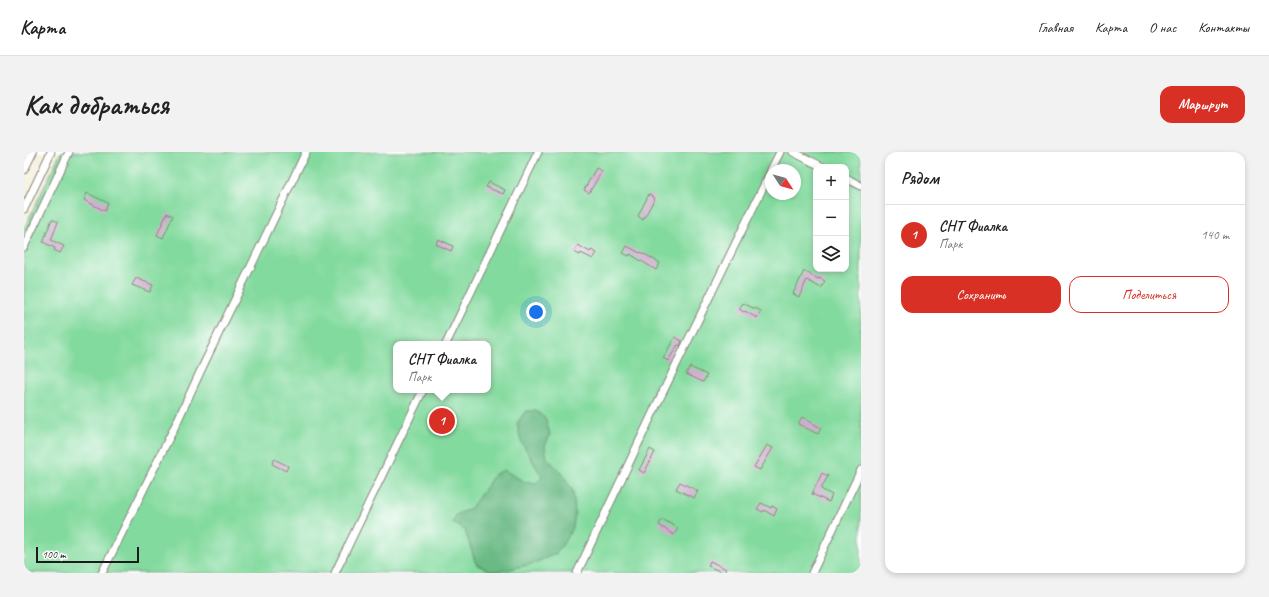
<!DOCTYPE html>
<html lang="ru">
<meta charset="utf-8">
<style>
body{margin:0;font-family:Caveat,sans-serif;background:#f2f2f2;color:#222}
.controls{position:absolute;right:12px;top:12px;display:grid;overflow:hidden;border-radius:8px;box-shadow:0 2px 6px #0003}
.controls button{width:36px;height:36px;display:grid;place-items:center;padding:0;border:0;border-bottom:1px solid #e0e0e0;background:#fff;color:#222;font:20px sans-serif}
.compass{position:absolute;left:741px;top:12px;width:36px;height:36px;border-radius:50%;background:#fff;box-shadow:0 2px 6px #0003;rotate:126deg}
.scale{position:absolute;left:12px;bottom:10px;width:103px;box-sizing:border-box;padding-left:4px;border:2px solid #1c1c1c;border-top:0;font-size:11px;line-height:14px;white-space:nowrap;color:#1c1c1c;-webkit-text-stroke:3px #fff;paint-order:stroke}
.you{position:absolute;left:512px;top:160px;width:14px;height:14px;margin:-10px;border:3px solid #fff;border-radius:50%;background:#1a73e8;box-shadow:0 0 0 6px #1a73e833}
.badge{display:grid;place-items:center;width:26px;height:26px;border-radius:50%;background:#d93025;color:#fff;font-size:13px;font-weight:700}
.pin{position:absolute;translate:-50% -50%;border:2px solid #fff;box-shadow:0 1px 4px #0006}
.popup{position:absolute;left:369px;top:189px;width:98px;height:52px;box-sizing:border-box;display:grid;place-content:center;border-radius:8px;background:#fff;filter:drop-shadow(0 1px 3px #0005);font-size:13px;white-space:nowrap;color:#767676}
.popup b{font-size:15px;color:#222}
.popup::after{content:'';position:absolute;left:50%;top:100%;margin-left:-8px;border:8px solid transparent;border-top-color:#fff}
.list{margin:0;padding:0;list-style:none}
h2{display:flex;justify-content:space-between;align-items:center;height:52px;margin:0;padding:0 16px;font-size:17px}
h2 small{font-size:13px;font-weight:400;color:#767676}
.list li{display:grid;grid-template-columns:26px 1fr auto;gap:12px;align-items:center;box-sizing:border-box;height:60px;padding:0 16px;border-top:1px solid #e0e0e0}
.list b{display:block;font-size:15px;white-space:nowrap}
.list p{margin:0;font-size:13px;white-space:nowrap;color:#767676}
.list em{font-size:13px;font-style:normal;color:#767676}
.actions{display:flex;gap:8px;padding:12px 16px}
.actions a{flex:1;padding:9px 0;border:1px solid #d93025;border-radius:12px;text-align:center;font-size:14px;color:#d93025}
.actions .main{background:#d93025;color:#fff}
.icon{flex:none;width:22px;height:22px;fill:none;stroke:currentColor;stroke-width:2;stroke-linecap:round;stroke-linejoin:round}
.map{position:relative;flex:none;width:837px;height:421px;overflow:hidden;border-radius:12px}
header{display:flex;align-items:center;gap:24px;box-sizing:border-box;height:56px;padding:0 20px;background:#fff;border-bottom:1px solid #e0e0e0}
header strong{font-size:19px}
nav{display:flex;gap:22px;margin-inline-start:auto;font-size:14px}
.intro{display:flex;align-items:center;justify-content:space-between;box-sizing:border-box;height:96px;padding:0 24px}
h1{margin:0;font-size:28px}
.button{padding:10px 18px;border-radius:12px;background:#d93025;color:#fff;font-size:14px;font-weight:700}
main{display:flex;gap:24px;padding:0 24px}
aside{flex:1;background:#fff;border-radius:12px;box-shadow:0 2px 6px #0003}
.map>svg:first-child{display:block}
.green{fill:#83da9e;stroke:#507b5d;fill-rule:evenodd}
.forest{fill:#6aba85;stroke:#436b50}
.building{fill:#d1abcf}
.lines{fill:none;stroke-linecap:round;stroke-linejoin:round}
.minor-casing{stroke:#88857a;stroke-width:9}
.minor{stroke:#fff;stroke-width:7}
</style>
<header>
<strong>Карта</strong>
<nav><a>Главная</a><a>Карта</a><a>О нас</a><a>Контакты</a></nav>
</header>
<div class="intro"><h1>Как добраться</h1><a class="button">Маршрут</a></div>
<main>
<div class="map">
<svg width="837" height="421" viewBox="0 0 837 421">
<rect width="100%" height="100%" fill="#fff"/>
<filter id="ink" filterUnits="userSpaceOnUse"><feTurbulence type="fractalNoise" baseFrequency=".025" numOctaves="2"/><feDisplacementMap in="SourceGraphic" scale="8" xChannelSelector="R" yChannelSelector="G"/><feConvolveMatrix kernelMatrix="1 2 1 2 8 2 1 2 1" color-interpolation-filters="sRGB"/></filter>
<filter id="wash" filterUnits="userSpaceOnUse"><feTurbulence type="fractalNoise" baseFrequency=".012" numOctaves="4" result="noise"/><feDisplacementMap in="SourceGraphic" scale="16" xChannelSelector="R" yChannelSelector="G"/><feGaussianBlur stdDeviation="0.9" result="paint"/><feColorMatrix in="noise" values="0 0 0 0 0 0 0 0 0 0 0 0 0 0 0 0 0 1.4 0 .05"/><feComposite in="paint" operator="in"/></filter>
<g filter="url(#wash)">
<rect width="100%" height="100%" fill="#f3eed9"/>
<!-- green -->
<path class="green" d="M37,0H837V421H0V77ZM792,15H822V117H792ZM747,18H771V42H747ZM372,192H464V238H372Z"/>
<!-- forest -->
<path class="forest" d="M502,259H512L522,267L526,283L521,294L523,306L538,321L549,339L551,361L549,376L533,401L511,411L483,418L467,419L452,412L441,378L429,371L432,363L447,356L470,323L480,318L499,329L512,331L518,325L497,289L493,271Z"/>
<g id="blocks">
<!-- building -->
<g class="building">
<path d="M572,16L578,19L565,41L560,38Z"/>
<path d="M465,30L481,38L479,42L462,35Z"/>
<path d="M63,41L84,51L81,59L60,48Z"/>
<path d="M625,42L631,46L619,68L614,64Z"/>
<path d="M143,61L149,64L139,86L133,83Z"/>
<path d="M28,67L34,70L27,88L40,94L36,101L30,98L31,96L19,90Z"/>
<path d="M414,87L429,94L427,99L412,92Z"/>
<path d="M554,93L566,100L567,98L573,101L569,107L557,101L556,103L550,100Z"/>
<path d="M603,94L616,101L617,100L636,111L632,118L606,102L605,104L599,101Z"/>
<path d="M780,119L794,127L795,126L801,129L797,136L783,128L775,145L769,142Z"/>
<path d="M112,126L129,133L126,140L108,133Z"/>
<path d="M719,151L731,157V156L737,159L733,166L721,159L720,160L715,157Z"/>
<path d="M651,185L658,189L656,194L654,193L653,194L644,209L639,206Z"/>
<path d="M666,215L683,223L679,230L662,222Z"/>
<path d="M778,265L797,276L794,282L774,272Z"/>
<path d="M743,293L749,296L736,318L730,315Z"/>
<path d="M626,297L631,300L620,321L615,318Z"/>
<path d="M250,307L264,314L262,319L248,312Z"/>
<path d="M798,321L804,324L797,337L808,343L805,350L788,342Z"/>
<path d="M656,330L674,339L670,346L652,337Z"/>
<path d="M737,351L747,356L748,354L753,357L750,364L740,358L739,360L733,357Z"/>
<path d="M638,367L654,376L650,383L635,373Z"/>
<path d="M686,409L702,417L700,421L684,414Z"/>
</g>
</g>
</g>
<g filter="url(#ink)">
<use href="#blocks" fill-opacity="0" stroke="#88857a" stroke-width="1"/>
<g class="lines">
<defs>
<g id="minor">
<path d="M769,0L799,15"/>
<path d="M0,18L9,0"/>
<path d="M747,18L756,0"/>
<path d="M822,26L837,34"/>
<path d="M0,57L27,0"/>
<path d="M0,95L45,0"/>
<path d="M422,192L514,0"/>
<path d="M78,421L152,272L177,218L282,0"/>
<path d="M311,421L399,238"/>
<path d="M553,421L633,252L747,19"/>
<path d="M788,421L837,318"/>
</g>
</defs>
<!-- minor casing -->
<use href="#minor" class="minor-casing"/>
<!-- minor -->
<use href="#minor" class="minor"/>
</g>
</g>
</svg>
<div class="controls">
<button>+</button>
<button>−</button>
<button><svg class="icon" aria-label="layers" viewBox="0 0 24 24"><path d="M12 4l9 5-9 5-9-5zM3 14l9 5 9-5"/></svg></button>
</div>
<svg class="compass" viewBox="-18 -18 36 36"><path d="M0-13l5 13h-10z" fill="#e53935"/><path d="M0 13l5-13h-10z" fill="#767676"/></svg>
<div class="scale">100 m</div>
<div class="you"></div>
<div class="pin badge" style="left:418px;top:269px">1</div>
<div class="popup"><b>СНТ Фиалка</b>Парк</div>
</div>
<aside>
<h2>Рядом<small></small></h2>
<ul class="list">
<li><span class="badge">1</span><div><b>СНТ Фиалка</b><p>Парк</p></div><em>140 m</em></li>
</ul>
<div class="actions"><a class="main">Сохранить</a><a>Поделиться</a></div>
</aside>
</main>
